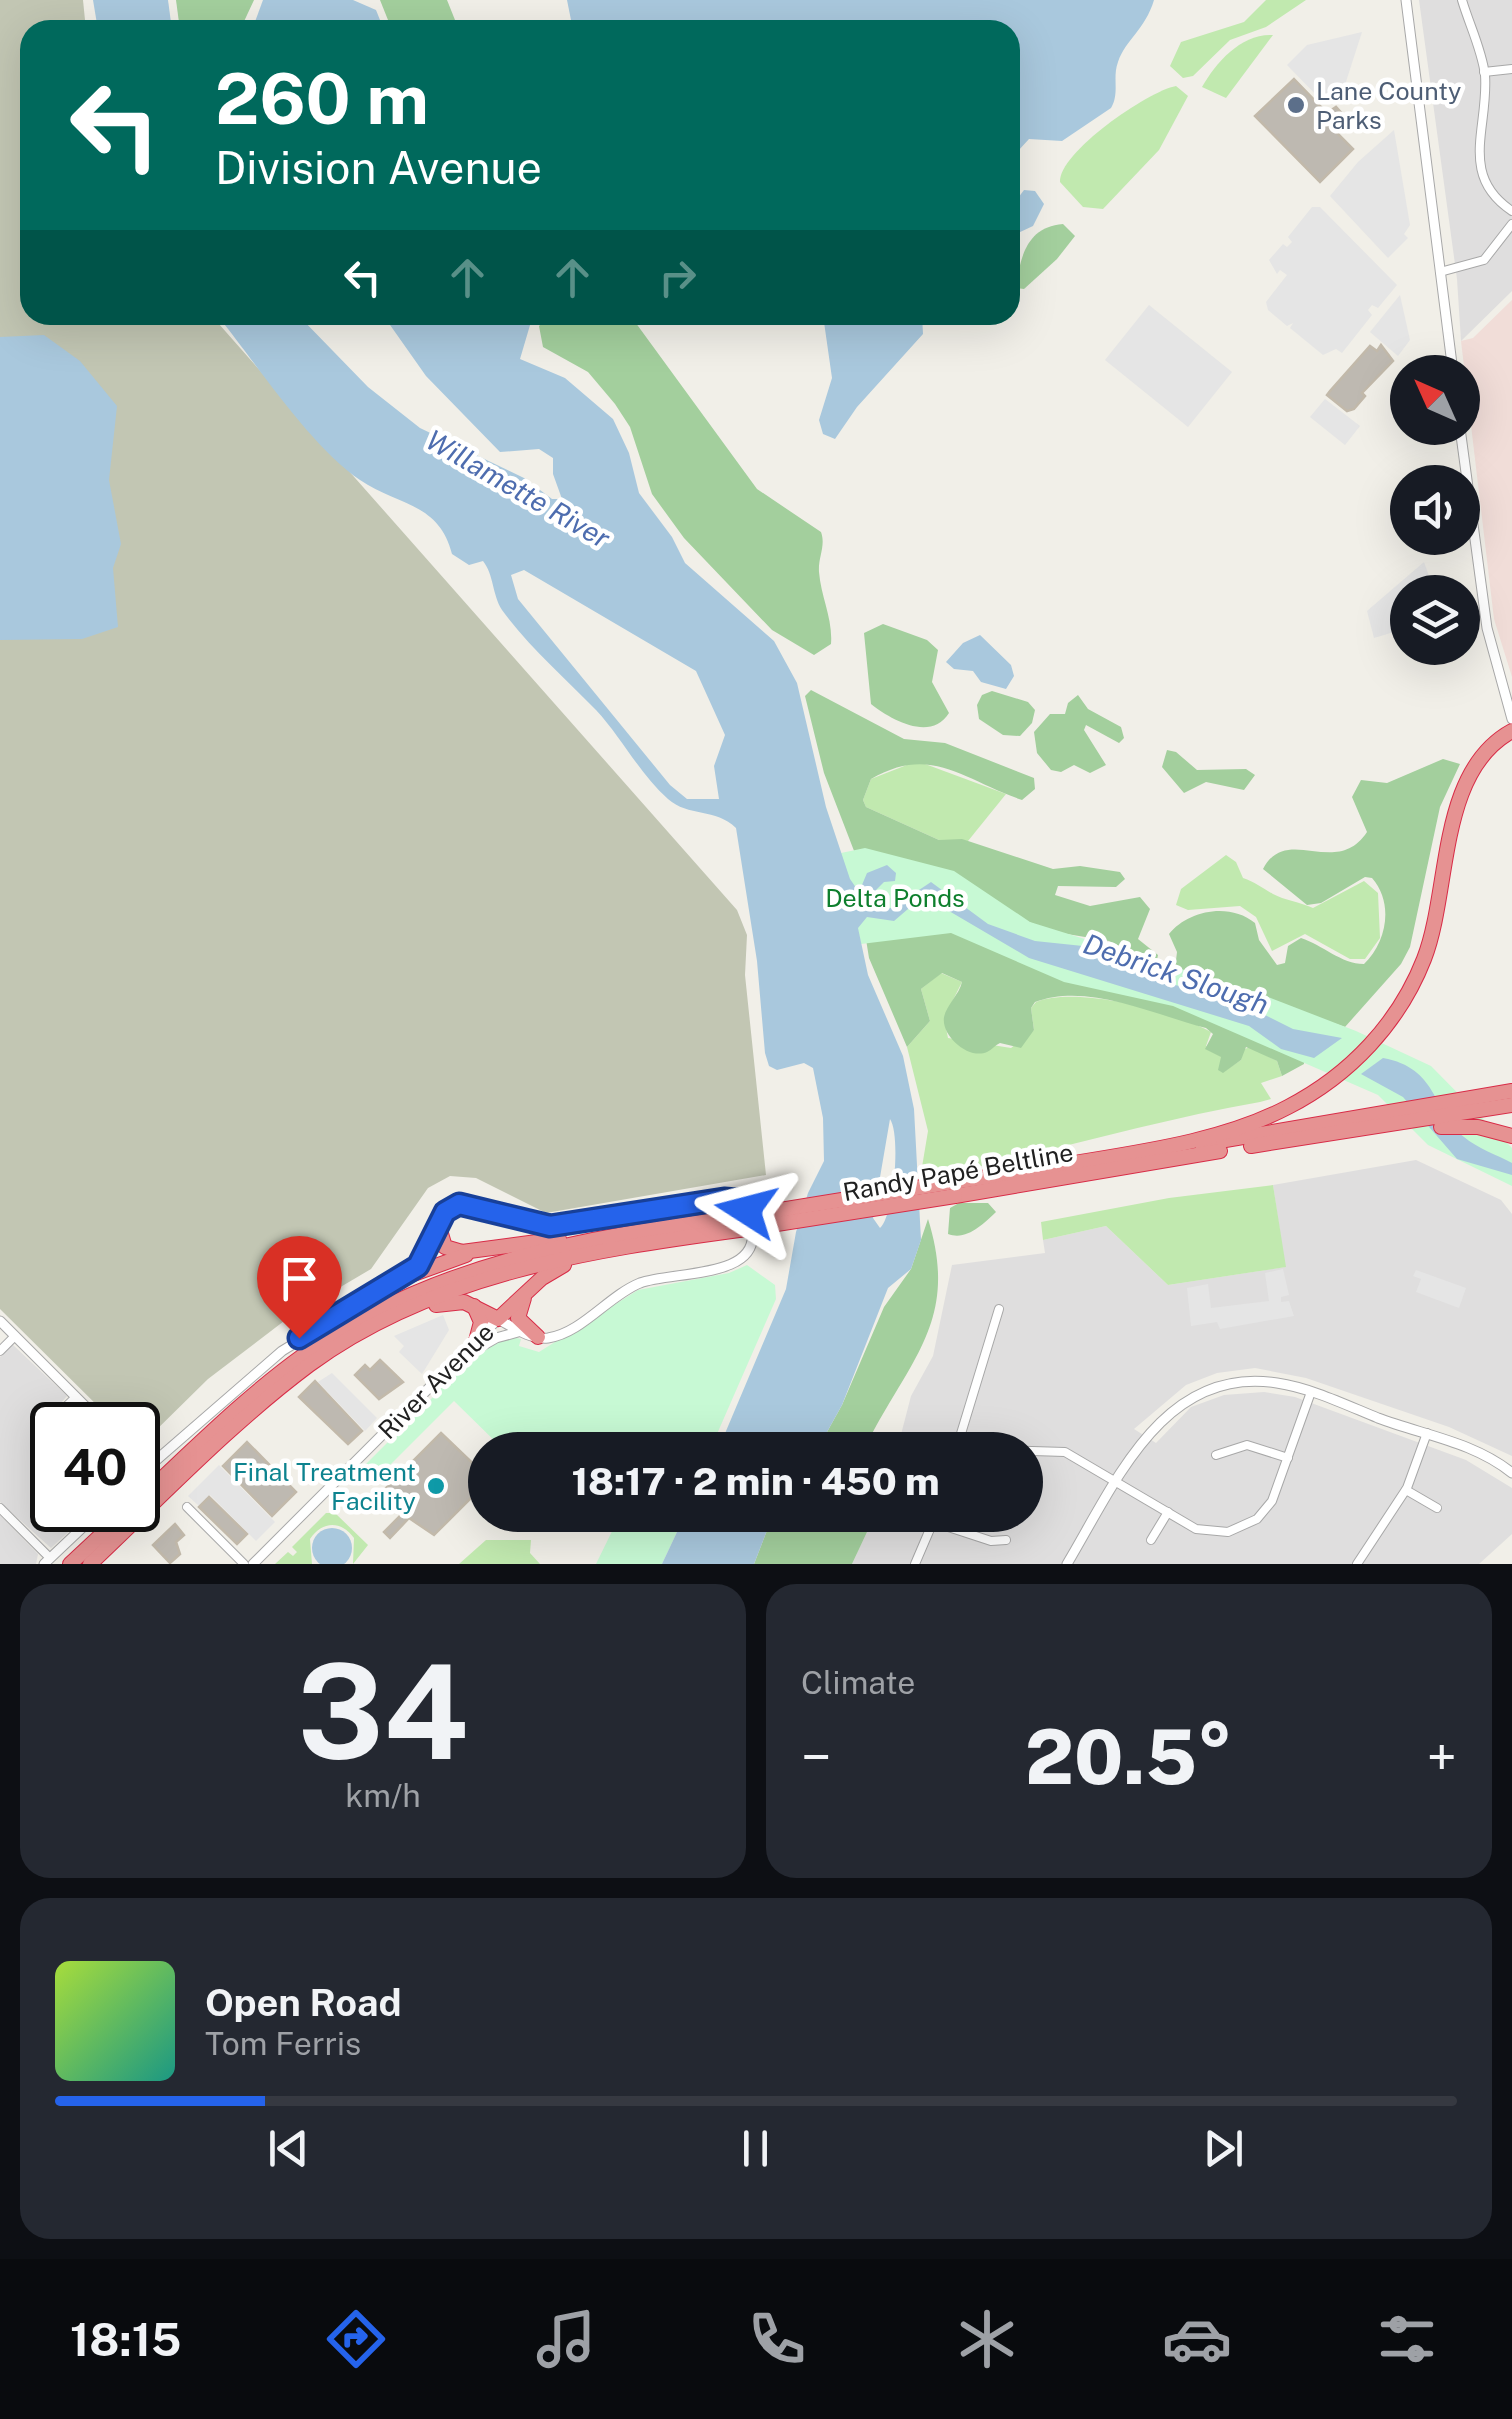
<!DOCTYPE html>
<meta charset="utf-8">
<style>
body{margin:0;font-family:"Public Sans",sans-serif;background:#242831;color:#f1f3f6;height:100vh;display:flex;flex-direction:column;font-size:38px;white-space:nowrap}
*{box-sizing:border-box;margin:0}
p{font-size:32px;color:#9ea1a6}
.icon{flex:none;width:55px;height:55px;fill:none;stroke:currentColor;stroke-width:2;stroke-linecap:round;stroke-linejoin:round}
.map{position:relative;height:1564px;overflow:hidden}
.side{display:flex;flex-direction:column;gap:20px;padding:20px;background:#0d0f14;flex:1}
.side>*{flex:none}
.banner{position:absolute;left:20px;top:20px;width:1000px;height:305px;border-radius:30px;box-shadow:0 10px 40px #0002;background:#00695c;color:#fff;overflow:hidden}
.needle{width:65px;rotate:315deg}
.tools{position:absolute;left:1390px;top:355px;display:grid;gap:20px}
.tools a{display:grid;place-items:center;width:90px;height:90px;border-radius:50%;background:#171b24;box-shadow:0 10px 40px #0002;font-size:50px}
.speed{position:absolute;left:30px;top:1402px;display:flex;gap:20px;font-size:50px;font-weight:700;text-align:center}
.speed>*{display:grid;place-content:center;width:130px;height:130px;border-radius:50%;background:#171b24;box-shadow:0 10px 40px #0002;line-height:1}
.speed .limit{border:5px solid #111;border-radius:15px;background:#fff;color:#111}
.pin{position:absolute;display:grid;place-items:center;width:85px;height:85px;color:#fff;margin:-102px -42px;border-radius:50% 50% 50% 0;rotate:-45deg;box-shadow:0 0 10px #0007}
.pin .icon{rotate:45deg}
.me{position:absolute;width:110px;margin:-55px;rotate:279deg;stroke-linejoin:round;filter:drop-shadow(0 0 8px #0008)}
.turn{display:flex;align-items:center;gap:35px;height:210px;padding:0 30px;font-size:45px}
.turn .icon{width:130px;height:130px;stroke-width:2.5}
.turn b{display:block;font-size:70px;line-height:85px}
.lanes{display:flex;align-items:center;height:95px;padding:0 30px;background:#0003;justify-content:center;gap:50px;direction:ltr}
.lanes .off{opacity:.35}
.big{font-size:75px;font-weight:800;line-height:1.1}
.side .tile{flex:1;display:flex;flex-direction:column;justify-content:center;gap:15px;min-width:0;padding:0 35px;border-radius:30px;background:#242831}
.side .dial{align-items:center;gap:0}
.dial b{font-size:130px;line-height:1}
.song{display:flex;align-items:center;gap:30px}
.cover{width:120px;height:120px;border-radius:15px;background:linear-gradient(135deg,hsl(80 70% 55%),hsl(170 70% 35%))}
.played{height:10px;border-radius:5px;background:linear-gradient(90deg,#2563eb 15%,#363941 15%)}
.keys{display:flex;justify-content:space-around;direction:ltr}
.heat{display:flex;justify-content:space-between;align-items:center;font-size:55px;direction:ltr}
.side .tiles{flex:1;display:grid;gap:20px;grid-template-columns:1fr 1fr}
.tile:last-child{grid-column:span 2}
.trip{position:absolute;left:468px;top:1432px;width:575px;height:100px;border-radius:50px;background:#171b24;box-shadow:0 10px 40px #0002;font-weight:800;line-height:100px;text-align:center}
.tabs{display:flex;height:160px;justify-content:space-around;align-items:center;background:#090b0e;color:#9ea1a6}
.tabs .icon{width:70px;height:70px}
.tabs .active{color:#2563eb}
.tabs b{font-size:45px;color:#f1f3f6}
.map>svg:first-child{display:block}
.residential{fill:#dfdede}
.commercial{fill:#f1ddd8}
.construction{fill:#c2c6b3}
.grass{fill:#c1e9af}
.forest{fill:#a3cf9d}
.park{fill:#c7f9d4}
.parking{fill:#e5e5e5}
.water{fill:#a9c8dd;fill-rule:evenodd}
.building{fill:#beb9b1;stroke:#c2b9aa;stroke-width:2.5}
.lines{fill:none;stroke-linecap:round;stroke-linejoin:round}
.minor-casing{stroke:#a8a8a8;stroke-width:10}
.tertiary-casing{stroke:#a8a8a8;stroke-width:11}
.motorway-casing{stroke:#d82c47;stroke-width:16}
.minor{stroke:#fff;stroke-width:8}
.tertiary{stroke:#fff;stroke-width:9}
.motorway{stroke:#e69292;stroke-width:14}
.motorway-bridge-casing{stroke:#d82c47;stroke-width:16;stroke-linecap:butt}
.motorway-bridge{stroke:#e69292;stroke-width:14}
.route-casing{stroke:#184099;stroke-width:25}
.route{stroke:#2563eb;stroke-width:18}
.service-dot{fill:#5c6f8a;stroke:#fff;stroke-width:4}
.culture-dot{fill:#0f9aa8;stroke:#fff;stroke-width:4}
.labels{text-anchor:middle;stroke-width:9;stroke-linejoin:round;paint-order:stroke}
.service-label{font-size:25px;fill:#4e5e75;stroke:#fff;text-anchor:start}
.park-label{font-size:25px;fill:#0e7f2d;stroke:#fff}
.street-label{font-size:25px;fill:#212121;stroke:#fff}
.culture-label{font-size:25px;fill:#0d838f;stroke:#fff;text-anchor:end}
.water-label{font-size:28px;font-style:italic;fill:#4e6daf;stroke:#fff}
</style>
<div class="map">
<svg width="1512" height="1564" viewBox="0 0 1512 1564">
<rect width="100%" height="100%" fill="#f1efe8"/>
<g class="residential">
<path d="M1419,0H1512V291L1461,341L1457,279Z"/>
<path d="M1416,1160L1501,1200L1512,1214V1456L1449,1427L1306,1378L1255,1368L1217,1373L1186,1385L1134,1429L1156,1443L1191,1407L1224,1395L1264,1392L1295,1397L1466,1460L1512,1488V1534L1479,1564H852L875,1515H1025V1450H897L911,1396L933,1356L952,1265L1045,1253L1043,1240L1106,1226L1168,1285L1285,1267L1273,1185Z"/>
<path d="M12,1344L67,1396L53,1412L40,1415L35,1424L40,1435L52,1437V1510H92L51,1548L0,1502V1357Z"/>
<path d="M0,1515L38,1554L36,1564H0Z"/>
</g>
<path class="commercial" d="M1512,300V677L1494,619L1461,341L1473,338Z"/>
<path class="construction" d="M0,0H83L86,30H30V315H211L737,910L747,935L745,975L766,1175L546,1213L476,1178L450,1176L428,1188L371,1269L288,1318L208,1379L145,1441L138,1440V1425H117L0,1309Z"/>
<g class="grass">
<path d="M1266,0H1306L1266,27L1230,40L1193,76L1183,78L1170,66L1181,42L1244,22Z"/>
<path d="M1273,35L1226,98L1202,87C1216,62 1242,33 1273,35Z"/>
<path d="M1176,86L1188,96L1159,150L1103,209L1083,207L1060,182C1058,153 1148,91 1176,86Z"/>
<path d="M917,761L1006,794L968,841L939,840L866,807L863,800L871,779Z"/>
<path d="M1226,855L1236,862L1243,878C1255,882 1262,888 1273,894C1284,900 1300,902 1313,908L1364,881L1378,893L1380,938L1365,959H1350L1305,934L1272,951L1256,917L1240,906L1188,910L1176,905L1181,889Z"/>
<path d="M941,973L962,982L944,1018L948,1038L1011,1048L1034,1030L1031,1008L1036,1002C1076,986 1172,1010 1211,1032L1206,1046L1222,1057L1223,1072L1241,1060L1242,1050L1250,1047L1277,1061L1282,1076L1261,1083L1271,1099L1260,1102C1145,1122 1035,1157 920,1179L928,1131L907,1047L930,1021L921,989Z"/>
<path d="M1273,1185L1286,1267L1168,1285L1106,1226L1043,1240L1041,1222L1169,1198Z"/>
<path d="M326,1513H335L368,1545L353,1564L354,1538C341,1520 322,1521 310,1539L312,1564H275L288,1552L293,1556L297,1552L292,1547Z"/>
<path d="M486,1540H531L530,1553L540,1564H459Z"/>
</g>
<g class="forest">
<path d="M176,0H254L240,30H180Z"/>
<path d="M380,0H447L459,30H392Z"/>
<path d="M1063,224L1075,236L1057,259L1024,289L1016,288C1020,258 1026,227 1063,224Z"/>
<path d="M550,315H630L757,489L821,532C826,546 818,557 819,572C821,597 833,619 831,644L814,655L772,630L684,538L652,494L630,427L615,404L588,372L543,347L539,326Z"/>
<path d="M883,624L927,640L938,650L932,682L949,713C931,742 891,720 871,704L864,633Z"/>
<path d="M811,690L904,739L945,743L1034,778L1035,789L1022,800C963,780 932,744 871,779L863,800L866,807L939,840L962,839L1053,869L1080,866L1120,872L1125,879L1116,887L1058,886L1055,895L1090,906L1140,897L1150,909L1138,939L1158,955L1157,960H1149L1109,941L1055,932L856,856L824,773L805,696Z"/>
<path d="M992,691L1028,702L1035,710L1032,723L1020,736L1003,735L979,719L977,705L982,695Z"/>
<path d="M1078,695L1088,709L1121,727L1124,738L1119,743L1086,725L1084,730L1106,765L1090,773L1074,765L1061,772L1051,770L1037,753L1034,732L1050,714H1065L1068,703Z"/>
<path d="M1167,750L1176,752L1197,770L1246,769L1255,775L1244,790L1206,782L1184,793L1162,767Z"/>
<path d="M1443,759L1460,764L1440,807L1410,947L1401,964L1345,1027L1175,969L1177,952L1169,934C1188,910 1230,902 1255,923L1259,940L1277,965L1285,963L1288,946L1301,938C1323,945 1341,964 1364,964C1387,942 1394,903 1372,878L1365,877L1321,903L1307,905L1263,869C1287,823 1336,879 1367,832L1352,797L1361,780L1387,783Z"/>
<path d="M923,919L1184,1008L1304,1058V1064L1282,1076L1277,1061L1246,1047L1241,1060L1223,1073L1218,1070L1221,1057L1205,1049L1213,1034L1206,1028C1154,1015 1088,982 1035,1002L1031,1008L1034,1030L1021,1048L1000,1043C995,1045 992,1050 987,1052C969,1060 941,1036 944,1017C947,1004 959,995 962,982L942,973L921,989L930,1021L907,1047L869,958L864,927Z"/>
<path d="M988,1203L996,1212C983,1224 967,1241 948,1234L950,1208L959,1203Z"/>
<path d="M928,1219C961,1324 906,1362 864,1450H817L842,1405L884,1307L911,1269Z"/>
<path d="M773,1515H875L852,1564H754Z"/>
</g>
<g class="park">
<path d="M865,848L954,871L1030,922L1255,992L1356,1031L1431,1066L1512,1148V1186L1428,1145L1378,1095L1173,1006L1064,982L951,933L861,944L841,853Z"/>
<path d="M747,1265L775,1285L776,1299L710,1450H504L454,1401L374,1481L362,1468L438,1392L439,1384C457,1366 493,1331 521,1339L519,1346L539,1352L638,1290L729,1273Z"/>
<path d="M620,1515H685L662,1564H596Z"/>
</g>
<g class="parking">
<path d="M1362,32L1343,91L1332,102L1325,104L1287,65L1307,45Z"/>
<path d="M1394,130L1410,225L1404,234L1408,238L1388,258L1330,196L1358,162Z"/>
<path d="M1312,207H1320L1397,285L1378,308L1372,305L1368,310L1372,315L1342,353L1336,349L1323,355L1290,328L1293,323L1287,326L1268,310L1266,302L1287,275L1280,270L1277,274L1269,260L1283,244L1287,247L1292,242L1288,237Z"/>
<path d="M1400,295L1410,340L1398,356L1370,332Z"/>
<path d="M1149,305L1232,372L1188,427L1105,360Z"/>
<path d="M1325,399L1360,426L1345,445L1310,417Z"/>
<path d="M1424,562L1430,579L1403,588L1407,628L1374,638L1367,611Z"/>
<path d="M1283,1269L1289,1295L1281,1297V1302L1289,1301L1294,1316L1220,1329L1217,1322L1191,1326L1187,1288L1208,1284L1211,1308L1269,1301L1265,1273Z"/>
<path d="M1416,1270L1466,1288L1459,1308L1416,1292L1421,1279L1413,1276Z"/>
<path d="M443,1315L449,1330L422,1374L399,1352L404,1346L394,1336Z"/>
<path d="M332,1373L377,1418L365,1431L318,1382Z"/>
<path d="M219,1465L275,1522L256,1541L210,1495L199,1506L188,1496Z"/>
</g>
<g class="water">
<path d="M93,0H168L172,30H98Z"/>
<path d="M263,0H353L376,10L384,30H252Z"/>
<path d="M567,0H1154C1145,30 1126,39 1118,62C1112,78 1120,93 1111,108L1062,141L1029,139L1018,151L1010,185V30H573Z"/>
<path d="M1024,190L1035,191L1044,204L1033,226L1018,233L1010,230V209Z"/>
<path d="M217,315H298L368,387L420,428L524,478L552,499H562L553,474V458L539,449L500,452L426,376L383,315H533L520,359L565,378L613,419L629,453L639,493L672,537L685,563L774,641L797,683L826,807L850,879L859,892L867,873L887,865L896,873L895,881L884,882L876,890L875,908H892L931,882L988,924L1035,941L1102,948L1141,965L1156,980L1237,1001L1293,1029L1342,1038L1314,1058L1281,1049L1249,1026L1029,958L932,901L915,903L894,921L867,917L858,928L868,975L903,1056L914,1109L921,1240L911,1269L888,1288L842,1405L817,1450H718L786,1289L796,1232L808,1193L824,1161L823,1118L813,1068L804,1063L777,1070L769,1066L765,1053L757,961L736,828C716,808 688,817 668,799C639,773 622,738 596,710C564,677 529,647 502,610C492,594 494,575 483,561L469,565L452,554C439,502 396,505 360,480C310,446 256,363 217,315ZM524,570L696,671L725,735L714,766L719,799H687L670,785L518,599L511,575ZM890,1119C901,1135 894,1216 880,1228L873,1218Z"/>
<path d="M823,315H922L923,334L857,407L835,439L823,434L819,420L832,378Z"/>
<path d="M44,335L80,361L117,406L109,480L121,544L113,568L118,627L82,639L0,640V337Z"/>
<path d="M980,635L1011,665L1014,676L1006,689L981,682L973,671L954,669L946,662L963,643Z"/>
<path d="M1383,1058C1438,1068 1432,1110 1464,1137C1477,1148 1497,1155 1512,1163V1175L1457,1159L1403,1097L1361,1074Z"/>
<path d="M685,1515H773L754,1564H662Z"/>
<circle cx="332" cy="1548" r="20"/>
</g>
<g class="building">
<path d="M1294,79L1327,113L1336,107L1347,119L1336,132L1353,149L1320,182L1255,116Z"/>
<path d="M1381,345L1393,361L1362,393L1365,396L1354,409L1347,411L1327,395L1330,391L1370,346L1377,351Z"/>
<path d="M380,1360L403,1382L379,1399L355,1375L365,1365L370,1370Z"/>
<path d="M315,1381L362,1431L348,1444L299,1397Z"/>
<path d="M441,1433L485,1475V1484L434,1535L409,1518L390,1538L384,1532L404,1512L386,1488Z"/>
<path d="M247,1442L296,1492L272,1516L223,1466Z"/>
<path d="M209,1497L247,1534L237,1544L199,1507Z"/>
<path d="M175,1524L184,1535L176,1542L180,1554L170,1563L153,1545Z"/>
</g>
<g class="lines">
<g class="minor-casing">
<g id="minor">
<path d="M1462,0C1469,24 1482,50 1485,75C1489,127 1458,175 1512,211"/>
<path d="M1484,72L1512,69"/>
<path d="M1440,272L1484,260L1512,224"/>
<path d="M0,1351L15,1336"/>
<path d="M47,1425L76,1397"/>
<path d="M959,1438L999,1450L1065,1452L1196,1529L1228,1532L1257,1519L1272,1501L1311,1392"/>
<path d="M956,1450L999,1309"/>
<path d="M1216,1455L1247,1445L1288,1458"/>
<path d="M1406,1490L1437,1508"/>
<path d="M187,1507L244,1564"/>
<path d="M0,1508L50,1558"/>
<path d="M933,1522L991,1541L1006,1540"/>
<path d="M1151,1540L1168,1512"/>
<path d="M915,1564L936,1515"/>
<path d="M1357,1564L1407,1488L1427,1433"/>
</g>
</g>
<g class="tertiary-casing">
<g id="tertiary">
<path d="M1406,0L1453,372"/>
<path d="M1460,428L1487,628L1512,719"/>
<path d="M0,1321L104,1425"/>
<path d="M468,1354L496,1338L518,1332"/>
<path d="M138,1476L282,1351L398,1280"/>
<path d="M44,1564L101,1510"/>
<path d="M253,1564L498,1319C513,1327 530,1340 548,1338C582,1333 608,1296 640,1283C672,1271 760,1279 752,1230C750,1216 746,1206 733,1199L550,1226L459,1203C432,1215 435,1253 410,1271"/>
<path d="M1067,1564C1115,1484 1163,1365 1277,1383C1311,1388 1346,1405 1378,1418C1423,1435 1474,1442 1512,1473"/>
</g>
</g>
<g class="motorway-casing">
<g id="motorway">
<path d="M1441,1127H1478L1512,1136"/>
<path d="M1202,1144L1512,1091"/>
<path d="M1251,1146L1512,1105"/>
<path d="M1023,1172C1109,1155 1210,1148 1288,1107C1350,1075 1399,1023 1424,959C1451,890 1437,772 1512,731"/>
<path d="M953,1182L1028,1171"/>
<path d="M955,1196L1220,1151"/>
<path d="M439,1227L445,1247L462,1252L559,1239"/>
<path d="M397,1280L466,1255"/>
<path d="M524,1298L518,1318L538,1337"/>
<path d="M436,1305L464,1302L498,1319L542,1278L564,1265"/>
<path d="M474,1306L481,1322L476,1341"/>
<path d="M138,1501C192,1451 244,1398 304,1355C431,1264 586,1237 737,1217"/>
<path d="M70,1564L128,1510"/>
<path d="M90,1564C161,1497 230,1424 309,1365C433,1274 591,1250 739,1230"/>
</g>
</g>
<use href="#minor" class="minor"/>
<use href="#tertiary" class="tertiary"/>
<use href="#motorway" class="motorway"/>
<g class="motorway-bridge-casing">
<g id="motorway-bridge">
<path d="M737,1217L953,1182"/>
<path d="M739,1230L955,1196"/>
</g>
</g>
<use href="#motorway-bridge" class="motorway-bridge"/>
</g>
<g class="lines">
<g class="route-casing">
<path id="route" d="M299,1338L418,1266L445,1212L459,1204L550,1226L724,1199L737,1200L746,1210"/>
</g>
<use href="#route" class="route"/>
</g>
<circle class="service-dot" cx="1296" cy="105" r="10"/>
<circle class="culture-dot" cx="436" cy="1486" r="10"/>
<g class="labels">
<g class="service-label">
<text x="1316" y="100">Lane County<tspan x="1316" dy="29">Parks</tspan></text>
</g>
<g class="park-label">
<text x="895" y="907">Delta Ponds</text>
</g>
<g class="street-label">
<text transform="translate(958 1172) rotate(-10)" y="9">Randy Papé Beltline</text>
<text transform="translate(436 1381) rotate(-45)" y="9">River Avenue</text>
</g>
<g class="culture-label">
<text x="416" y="1481">Final Treatment<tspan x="416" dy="29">Facility</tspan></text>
</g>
<g class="water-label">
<text transform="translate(518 489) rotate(30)" y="10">Willamette River</text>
<text transform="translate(1176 974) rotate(19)" y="10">Debrick Slough</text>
</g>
</g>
</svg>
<div class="tools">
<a><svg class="needle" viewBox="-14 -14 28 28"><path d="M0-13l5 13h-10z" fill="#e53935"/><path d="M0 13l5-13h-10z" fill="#9ea1a6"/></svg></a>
<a><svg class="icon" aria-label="sound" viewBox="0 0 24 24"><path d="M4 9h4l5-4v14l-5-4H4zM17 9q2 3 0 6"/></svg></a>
<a><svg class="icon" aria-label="layers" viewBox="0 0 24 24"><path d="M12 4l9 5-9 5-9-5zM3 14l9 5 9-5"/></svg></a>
</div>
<div class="speed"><div class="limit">40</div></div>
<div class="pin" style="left:299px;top:1338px;background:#d93025"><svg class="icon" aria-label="arrive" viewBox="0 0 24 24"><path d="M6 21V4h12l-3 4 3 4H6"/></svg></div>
<svg class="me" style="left:746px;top:1210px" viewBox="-20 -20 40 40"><path d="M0-17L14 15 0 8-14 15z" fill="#2563eb" stroke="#fff" stroke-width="4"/></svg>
<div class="trip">18:17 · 2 min · 450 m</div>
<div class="banner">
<div class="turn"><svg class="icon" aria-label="left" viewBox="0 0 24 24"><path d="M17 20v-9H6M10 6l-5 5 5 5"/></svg><div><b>260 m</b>Division Avenue</div></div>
<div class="lanes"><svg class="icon" aria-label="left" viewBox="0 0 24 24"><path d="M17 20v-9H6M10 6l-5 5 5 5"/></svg><svg class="icon off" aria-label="ahead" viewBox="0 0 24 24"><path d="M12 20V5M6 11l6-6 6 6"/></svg><svg class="icon off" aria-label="ahead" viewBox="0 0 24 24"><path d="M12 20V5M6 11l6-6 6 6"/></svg><svg class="icon off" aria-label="right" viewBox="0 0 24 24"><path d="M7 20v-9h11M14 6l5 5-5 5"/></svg></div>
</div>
</div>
<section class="side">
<div class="tiles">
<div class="tile dial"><b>34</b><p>km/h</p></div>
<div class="tile"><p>Climate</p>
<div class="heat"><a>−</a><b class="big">20.5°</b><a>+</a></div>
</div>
<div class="tile">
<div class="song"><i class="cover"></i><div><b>Open Road</b><p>Tom Ferris</p></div></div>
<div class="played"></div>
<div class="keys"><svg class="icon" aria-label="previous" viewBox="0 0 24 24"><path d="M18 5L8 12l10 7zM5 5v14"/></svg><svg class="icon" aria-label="pause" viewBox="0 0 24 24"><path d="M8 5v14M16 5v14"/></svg><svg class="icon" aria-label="next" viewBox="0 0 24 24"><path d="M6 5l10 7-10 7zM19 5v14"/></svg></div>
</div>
</div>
</section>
<nav class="tabs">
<b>18:15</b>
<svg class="icon active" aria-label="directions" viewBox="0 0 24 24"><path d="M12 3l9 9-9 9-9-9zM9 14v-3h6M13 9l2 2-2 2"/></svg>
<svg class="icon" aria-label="music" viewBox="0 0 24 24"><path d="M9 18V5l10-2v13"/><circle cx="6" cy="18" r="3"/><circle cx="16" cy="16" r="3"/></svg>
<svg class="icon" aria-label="phone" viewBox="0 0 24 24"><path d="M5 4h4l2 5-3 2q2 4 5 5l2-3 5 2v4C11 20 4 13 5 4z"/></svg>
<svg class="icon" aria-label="climate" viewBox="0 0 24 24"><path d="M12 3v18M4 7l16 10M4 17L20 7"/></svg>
<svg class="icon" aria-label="car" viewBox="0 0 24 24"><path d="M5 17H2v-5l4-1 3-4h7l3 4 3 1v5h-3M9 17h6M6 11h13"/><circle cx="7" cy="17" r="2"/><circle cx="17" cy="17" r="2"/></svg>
<svg class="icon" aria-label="filters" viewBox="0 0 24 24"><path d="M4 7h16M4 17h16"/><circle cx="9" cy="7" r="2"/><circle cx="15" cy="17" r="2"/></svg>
</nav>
